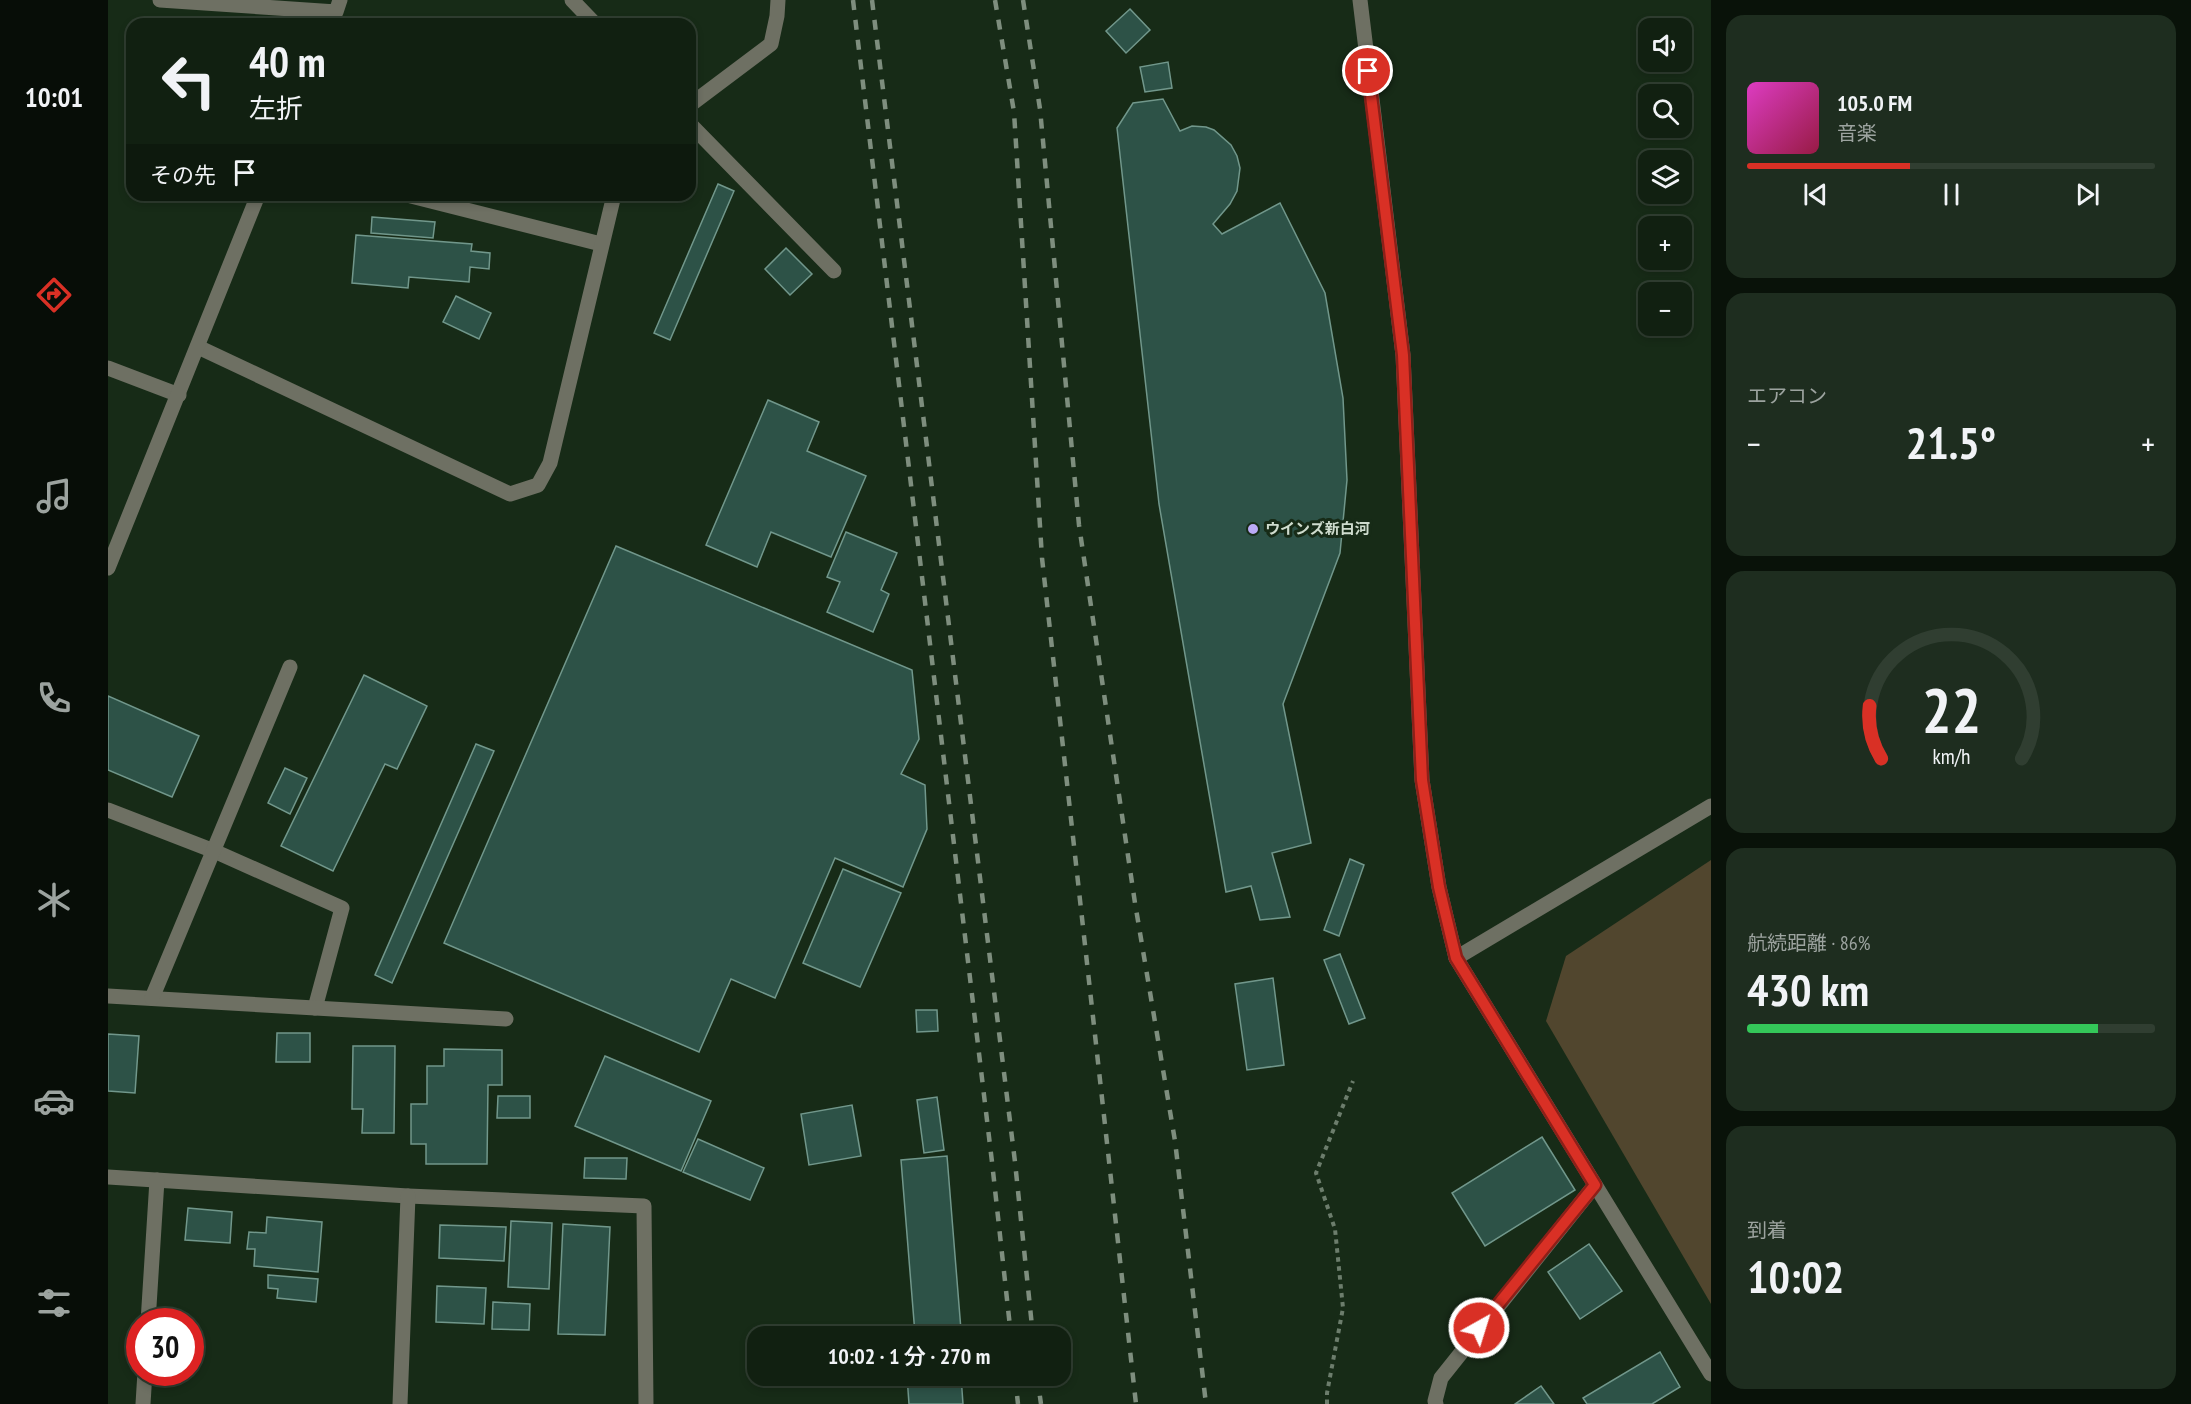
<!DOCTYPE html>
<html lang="ja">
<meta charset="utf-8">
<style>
body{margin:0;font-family:"PT Sans Narrow","Noto Sans JP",sans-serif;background:#1e2d1f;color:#f1f3f6;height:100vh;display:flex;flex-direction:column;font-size:22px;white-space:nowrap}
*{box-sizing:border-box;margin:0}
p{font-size:20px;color:#9ca39f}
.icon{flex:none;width:33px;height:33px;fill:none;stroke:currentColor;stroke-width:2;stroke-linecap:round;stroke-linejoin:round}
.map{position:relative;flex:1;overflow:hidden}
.sheet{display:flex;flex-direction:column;gap:15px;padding:15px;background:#091209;width:480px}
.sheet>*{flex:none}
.guide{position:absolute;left:18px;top:18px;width:570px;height:183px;border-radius:18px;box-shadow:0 3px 9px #0003,0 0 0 2px #303e31;background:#112011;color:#f1f3f6;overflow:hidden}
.tools{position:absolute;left:1530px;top:18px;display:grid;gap:12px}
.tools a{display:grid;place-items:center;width:54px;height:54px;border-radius:12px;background:#112011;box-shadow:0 3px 9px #0003,0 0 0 2px #303e31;font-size:30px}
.speed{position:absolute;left:18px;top:1308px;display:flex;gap:12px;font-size:30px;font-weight:700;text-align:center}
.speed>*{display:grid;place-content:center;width:78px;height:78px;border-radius:50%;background:#112011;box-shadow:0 3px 9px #0003,0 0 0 2px #303e31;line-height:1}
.speed .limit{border:9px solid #d22;background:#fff;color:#111}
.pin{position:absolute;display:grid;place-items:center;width:51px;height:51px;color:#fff;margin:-26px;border:3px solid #fff;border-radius:50%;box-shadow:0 2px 6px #0007}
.me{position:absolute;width:66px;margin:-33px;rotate:39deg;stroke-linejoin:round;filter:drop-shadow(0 0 4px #0008)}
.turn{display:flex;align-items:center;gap:21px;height:126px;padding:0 24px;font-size:27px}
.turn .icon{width:78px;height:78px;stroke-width:2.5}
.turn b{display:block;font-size:42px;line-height:51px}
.then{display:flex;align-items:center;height:57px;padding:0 24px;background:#0003;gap:12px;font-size:22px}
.big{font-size:45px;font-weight:600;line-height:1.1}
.sheet .widget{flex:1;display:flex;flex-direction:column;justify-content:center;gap:9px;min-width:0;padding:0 21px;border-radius:18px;background:#1e2d1f}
.sheet .dial{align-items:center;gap:0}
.dial svg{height:156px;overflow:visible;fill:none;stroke:#303e31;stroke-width:7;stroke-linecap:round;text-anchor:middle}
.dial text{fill:#f1f3f6;stroke:none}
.song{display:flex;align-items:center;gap:18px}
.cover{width:72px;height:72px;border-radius:9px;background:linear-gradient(135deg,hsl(310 70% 55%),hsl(340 70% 35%))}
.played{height:6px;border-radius:3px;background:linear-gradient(90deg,#d93025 40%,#303e31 40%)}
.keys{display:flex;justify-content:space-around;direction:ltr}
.heat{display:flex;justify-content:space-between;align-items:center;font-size:33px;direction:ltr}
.charge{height:9px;border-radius:4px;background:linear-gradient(90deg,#34c759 86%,#303e31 0)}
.trip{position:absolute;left:639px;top:1326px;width:324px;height:60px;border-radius:18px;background:#112011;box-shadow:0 3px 9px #0003,0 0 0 2px #303e31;font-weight:600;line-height:60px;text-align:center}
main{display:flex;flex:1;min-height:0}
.dock{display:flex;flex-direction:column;width:108px;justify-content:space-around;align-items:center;background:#070d07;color:#9ca39f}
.dock .icon{width:42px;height:42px}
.dock .selected{color:#d93025}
.dock b{font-size:27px;color:#f1f3f6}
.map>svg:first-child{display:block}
.green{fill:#51462e}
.building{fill:#2d5247;stroke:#71978b;stroke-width:1.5}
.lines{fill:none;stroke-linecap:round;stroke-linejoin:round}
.path{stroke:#6c7d6c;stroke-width:4;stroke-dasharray:4.5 4.5;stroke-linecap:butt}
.minor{stroke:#6e7063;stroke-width:15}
.rail{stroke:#7e8e7e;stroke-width:4.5;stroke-dasharray:10 10;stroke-linecap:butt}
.route-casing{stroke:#8d1f18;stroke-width:15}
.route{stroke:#d93025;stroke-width:10}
.poi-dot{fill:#baaaf6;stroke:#172b17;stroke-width:2}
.labels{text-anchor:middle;stroke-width:6;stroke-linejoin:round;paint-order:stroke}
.poi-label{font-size:15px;font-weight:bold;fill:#cfdcce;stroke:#172b17;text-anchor:start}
</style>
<main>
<nav class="dock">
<b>10:01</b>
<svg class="icon selected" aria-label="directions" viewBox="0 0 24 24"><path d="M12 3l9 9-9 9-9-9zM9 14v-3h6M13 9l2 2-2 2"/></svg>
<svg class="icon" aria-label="music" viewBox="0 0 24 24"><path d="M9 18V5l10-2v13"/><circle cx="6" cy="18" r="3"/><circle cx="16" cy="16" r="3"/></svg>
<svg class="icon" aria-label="phone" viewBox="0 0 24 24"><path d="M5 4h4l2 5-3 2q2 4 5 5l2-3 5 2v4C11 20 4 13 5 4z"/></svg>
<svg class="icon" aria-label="climate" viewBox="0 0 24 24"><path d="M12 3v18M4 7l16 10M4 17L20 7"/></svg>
<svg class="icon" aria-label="car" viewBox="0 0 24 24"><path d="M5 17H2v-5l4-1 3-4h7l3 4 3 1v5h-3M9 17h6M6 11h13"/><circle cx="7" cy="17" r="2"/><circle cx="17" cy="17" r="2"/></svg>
<svg class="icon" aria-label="filters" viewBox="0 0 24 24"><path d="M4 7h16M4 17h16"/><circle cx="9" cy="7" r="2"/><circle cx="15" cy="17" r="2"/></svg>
</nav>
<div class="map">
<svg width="1603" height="1404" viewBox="0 0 1603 1404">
<rect width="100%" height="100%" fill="#172b17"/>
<path class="green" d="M1603,860V1304L1438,1021L1458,956Z"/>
<g class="building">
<path d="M1022,9L1042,30L1018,53L998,31Z"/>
<path d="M1060,62L1064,88L1037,92L1032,67Z"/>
<path d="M1055,99L1072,131L1084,126L1098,127L1106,130L1123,145L1129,156L1132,168L1129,191L1122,204L1105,224L1114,234L1172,203L1217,293L1235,398L1239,480L1232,553L1175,704L1203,843L1164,853L1182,917L1152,920L1143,886L1118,892L1051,504L1009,128L1025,103Z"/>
<path d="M610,184L626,191L562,340L546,333Z"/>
<path d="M264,217L327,222L325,238L263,233Z"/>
<path d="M248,235L364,244L363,251L382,253L381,269L362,267L361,282L301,277L300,288L244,283Z"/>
<path d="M678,248L704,274L682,295L657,269Z"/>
<path d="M348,296L383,313L371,339L335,322Z"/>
<path d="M660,400L711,422L699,451L758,476L723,557L663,532L649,567L598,545Z"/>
<path d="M738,532L789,553L773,590L781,594L765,632L719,612L732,582L719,577Z"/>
<path d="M508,546L804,670L811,739L793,774L817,785L819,829L795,887L727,858L667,998L623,979L591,1052L336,943Z"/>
<path d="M256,675L319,706L289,769L277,764L225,871L173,846Z"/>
<path d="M0,696L91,736L64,797L0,770Z"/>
<path d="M368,744L386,751L284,983L267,975Z"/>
<path d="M177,768L199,778L182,814L160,803Z"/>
<path d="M1242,859L1256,865L1231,936L1216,930Z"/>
<path d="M735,869L793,893L752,987L695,963Z"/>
<path d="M1232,954L1257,1018L1241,1024L1216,960Z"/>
<path d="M1165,978L1176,1065L1139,1070L1127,984Z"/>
<path d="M808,1010H829L830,1031L809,1032Z"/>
<path d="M169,1033H202V1062H168Z"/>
<path d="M0,1034L31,1036L27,1093L0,1091Z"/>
<path d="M245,1046H287L286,1133H254L255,1109H244Z"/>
<path d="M336,1049L394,1050V1085H380L379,1164H318V1144H303V1104H319V1066H336Z"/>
<path d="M497,1056L603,1101L573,1171L467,1126Z"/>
<path d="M390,1096H422V1118H389Z"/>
<path d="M829,1097L836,1150L816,1153L809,1100Z"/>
<path d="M744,1105L753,1156L701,1165L693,1114Z"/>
<path d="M1434,1137L1467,1190L1377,1246L1344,1193Z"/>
<path d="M590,1139L656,1168L642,1200L575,1172Z"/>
<path d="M839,1156L853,1330L807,1334L793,1160Z"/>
<path d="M477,1158H519L518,1179L476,1178Z"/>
<path d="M80,1208L124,1212L122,1243L77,1240Z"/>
<path d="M159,1217L214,1222L210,1272L146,1266L147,1249H139L141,1232L158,1233Z"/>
<path d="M403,1221L444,1223L441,1289L400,1287Z"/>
<path d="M455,1224L502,1227L497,1335L450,1334Z"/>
<path d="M332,1225L398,1227L396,1261L331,1258Z"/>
<path d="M1481,1244L1514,1291L1472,1319L1440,1272Z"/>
<path d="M160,1275L210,1279L208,1302L169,1298L170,1289L160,1288Z"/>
<path d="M329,1286L378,1288L376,1324L328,1322Z"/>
<path d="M385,1302L422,1304L421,1330L384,1329Z"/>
<path d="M1552,1352L1572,1387L1544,1404H1479L1475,1398Z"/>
<path d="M799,1376H853L855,1404H801Z"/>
<path d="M1433,1386L1446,1404H1407Z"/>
</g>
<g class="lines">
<path class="path" d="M1219,1404V1393L1235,1308L1227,1229L1208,1173L1245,1081"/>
<g class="minor">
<path d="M52,0L228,12L232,0"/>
<path d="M464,0L487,24"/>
<path d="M1252,0L1295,355L1314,780L1331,887L1348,958L1603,1374"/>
<path d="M582,105L663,44L669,16L670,0"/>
<path d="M582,124L726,271"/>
<path d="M299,195L493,244"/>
<path d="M90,347L402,494L430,485L442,463L506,195"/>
<path d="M0,368L71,395"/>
<path d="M0,568L150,195"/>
<path d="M0,810L106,851L234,908L207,1008"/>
<path d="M1348,958L1603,806"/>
<path d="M0,996L398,1019"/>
<path d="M44,998L182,667"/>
<path d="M0,1177L300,1196L536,1206L538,1404"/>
<path d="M40,1322L49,1180"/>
<path d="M35,1404L37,1372"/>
<path d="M292,1404L300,1196"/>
<path d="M1328,1404L1327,1401L1333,1378L1487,1185"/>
</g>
<g class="rail">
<path d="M745,0L884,1162L903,1336"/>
<path d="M764,0L907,1162L925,1336"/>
<path d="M887,0L906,112L934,558L1028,1404"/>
<path d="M915,0L932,109L971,525L1027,903L1067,1141L1098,1404"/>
<path d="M907,1376L910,1404"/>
<path d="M929,1376L933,1404"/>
</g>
</g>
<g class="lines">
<g class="route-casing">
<path id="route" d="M1260,71L1295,355L1314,780L1331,887L1348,958L1487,1185L1371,1328"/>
</g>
<use href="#route" class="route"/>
</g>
<circle class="poi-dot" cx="1145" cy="529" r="6"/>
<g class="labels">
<g class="poi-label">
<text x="1157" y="534">ウインズ新白河</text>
</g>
</g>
</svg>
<div class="tools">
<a><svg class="icon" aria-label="sound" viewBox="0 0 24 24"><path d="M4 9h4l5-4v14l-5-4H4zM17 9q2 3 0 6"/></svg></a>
<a><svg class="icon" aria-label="search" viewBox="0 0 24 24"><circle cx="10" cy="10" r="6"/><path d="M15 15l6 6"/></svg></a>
<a><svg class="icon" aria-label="layers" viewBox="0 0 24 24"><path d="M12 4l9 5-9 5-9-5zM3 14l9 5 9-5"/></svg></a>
<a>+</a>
<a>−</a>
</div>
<div class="speed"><div class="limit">30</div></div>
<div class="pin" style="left:1260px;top:71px;background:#d93025"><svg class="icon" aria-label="arrive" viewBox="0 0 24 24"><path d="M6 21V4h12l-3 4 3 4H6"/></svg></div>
<svg class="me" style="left:1371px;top:1328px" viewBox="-20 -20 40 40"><circle r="17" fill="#d93025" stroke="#fff" stroke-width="3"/><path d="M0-11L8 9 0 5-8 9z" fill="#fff"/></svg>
<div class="trip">10:02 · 1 分 · 270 m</div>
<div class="guide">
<div class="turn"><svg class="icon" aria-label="left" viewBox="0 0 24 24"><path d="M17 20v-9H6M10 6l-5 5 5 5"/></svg><div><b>40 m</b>左折</div></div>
<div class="then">その先<svg class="icon" aria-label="arrive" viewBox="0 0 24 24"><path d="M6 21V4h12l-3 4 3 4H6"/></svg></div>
</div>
</div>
<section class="sheet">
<div class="widget">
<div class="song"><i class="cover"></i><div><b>105.0 FM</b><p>音楽</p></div></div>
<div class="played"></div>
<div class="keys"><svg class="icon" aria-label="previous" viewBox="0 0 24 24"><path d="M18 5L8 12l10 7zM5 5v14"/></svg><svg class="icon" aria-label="pause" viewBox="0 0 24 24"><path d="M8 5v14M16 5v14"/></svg><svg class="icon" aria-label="next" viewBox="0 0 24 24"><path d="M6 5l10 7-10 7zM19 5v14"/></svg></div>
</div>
<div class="widget"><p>エアコン</p>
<div class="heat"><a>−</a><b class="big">21.5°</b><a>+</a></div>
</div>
<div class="widget dial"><svg viewBox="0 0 100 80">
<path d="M14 69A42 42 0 1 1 86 69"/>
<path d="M14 69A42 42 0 0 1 8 42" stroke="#d93025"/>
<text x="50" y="56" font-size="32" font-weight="700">22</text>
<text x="50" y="72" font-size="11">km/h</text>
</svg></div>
<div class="widget"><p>航続距離 · 86%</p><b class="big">430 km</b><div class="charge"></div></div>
<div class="widget"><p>到着</p><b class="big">10:02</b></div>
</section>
</main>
